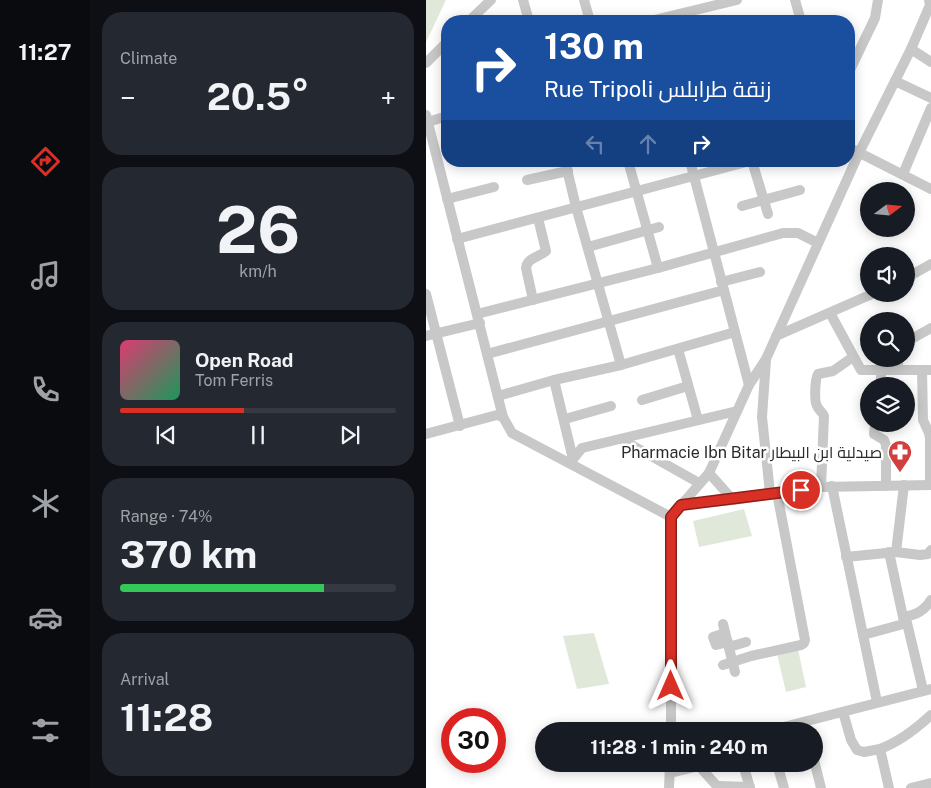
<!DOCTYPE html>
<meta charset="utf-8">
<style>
body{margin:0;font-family:"Public Sans",Cairo,sans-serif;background:#242831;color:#f1f3f6;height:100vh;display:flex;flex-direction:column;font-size:19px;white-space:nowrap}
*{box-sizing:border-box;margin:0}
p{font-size:16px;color:#9ea1a6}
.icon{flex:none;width:28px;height:28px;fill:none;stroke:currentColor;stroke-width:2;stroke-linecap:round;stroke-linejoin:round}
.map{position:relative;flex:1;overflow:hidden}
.drawer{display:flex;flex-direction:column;gap:12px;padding:12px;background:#0d0f14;width:336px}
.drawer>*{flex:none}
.guide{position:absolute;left:15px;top:15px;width:414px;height:152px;border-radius:20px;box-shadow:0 2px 12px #0003;background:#1a4fa0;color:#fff;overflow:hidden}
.needle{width:32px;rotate:74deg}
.fabs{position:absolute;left:434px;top:182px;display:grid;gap:10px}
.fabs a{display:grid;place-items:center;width:55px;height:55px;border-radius:50%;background:#171b24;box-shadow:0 2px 12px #0003;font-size:25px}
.speed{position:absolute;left:15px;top:708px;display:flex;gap:10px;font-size:25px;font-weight:700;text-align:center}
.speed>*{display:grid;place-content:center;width:65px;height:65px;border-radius:50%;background:#171b24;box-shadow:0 2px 12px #0003;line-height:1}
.speed .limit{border:8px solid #d22;background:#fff;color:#111}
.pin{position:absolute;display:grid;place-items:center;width:42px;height:42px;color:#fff;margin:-21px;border:2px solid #fff;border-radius:50%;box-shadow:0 1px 5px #0007}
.me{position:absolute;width:55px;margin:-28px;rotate:0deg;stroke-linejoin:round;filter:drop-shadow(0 0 4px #0008)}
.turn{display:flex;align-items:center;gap:18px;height:105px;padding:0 20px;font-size:22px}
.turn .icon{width:65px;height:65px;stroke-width:2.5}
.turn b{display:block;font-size:35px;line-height:42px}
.lanes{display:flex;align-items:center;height:48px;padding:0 20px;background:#0003;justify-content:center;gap:25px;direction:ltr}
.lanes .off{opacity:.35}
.big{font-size:38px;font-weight:700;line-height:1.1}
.drawer .widget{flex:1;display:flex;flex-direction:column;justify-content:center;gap:8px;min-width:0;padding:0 18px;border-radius:20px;background:#242831}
.drawer .dial{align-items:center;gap:0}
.dial b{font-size:65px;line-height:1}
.song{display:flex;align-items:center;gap:15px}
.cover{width:60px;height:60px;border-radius:8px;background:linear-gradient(135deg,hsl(340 70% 55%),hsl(150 70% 35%))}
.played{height:5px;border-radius:2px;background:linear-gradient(90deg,#d93025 45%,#363941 45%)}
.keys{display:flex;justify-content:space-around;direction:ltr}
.heat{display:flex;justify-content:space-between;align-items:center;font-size:28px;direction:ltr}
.charge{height:8px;border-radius:4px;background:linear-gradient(90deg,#34c759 74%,#363941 0)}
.trip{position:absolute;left:109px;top:722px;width:288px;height:50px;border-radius:25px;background:#171b24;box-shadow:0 2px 12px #0003;font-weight:700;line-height:50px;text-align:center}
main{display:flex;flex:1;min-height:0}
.tabs{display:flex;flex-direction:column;width:90px;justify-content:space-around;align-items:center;background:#090b0e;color:#9ea1a6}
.tabs .icon{width:35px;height:35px}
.tabs .active{color:#d93025}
.tabs b{font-size:22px;color:#f1f3f6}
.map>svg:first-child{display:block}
.grass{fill:#e0e8da}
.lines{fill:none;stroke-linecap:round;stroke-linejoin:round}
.street{stroke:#c8c8c8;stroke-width:10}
.route-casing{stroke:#8d1f18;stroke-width:12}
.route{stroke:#d93025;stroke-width:9}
.labels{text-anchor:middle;stroke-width:5;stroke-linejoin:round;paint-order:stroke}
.poi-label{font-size:16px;fill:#2b2b2b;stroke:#fff;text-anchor:end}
</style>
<main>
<nav class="tabs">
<b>11:27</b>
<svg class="icon active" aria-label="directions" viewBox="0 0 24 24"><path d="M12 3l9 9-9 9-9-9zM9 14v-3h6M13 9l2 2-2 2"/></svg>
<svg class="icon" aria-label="music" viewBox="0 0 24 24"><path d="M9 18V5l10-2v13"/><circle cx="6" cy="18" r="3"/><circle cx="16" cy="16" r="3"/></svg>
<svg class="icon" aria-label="phone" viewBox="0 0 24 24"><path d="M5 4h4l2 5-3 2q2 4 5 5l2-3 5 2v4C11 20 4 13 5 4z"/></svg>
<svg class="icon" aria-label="climate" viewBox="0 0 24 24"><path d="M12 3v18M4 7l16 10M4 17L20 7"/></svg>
<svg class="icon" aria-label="car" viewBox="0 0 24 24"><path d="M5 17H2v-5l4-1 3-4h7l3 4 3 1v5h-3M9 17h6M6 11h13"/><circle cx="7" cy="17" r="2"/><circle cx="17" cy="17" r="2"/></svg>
<svg class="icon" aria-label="filters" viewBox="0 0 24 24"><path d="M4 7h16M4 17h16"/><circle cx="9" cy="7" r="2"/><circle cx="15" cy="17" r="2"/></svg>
</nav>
<section class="drawer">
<div class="widget"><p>Climate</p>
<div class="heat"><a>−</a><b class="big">20.5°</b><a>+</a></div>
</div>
<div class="widget dial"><b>26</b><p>km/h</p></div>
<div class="widget">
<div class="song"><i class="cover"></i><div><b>Open Road</b><p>Tom Ferris</p></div></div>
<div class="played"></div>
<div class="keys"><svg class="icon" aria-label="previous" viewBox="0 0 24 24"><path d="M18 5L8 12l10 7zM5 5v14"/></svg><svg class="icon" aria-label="pause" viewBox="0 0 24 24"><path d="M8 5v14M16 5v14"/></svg><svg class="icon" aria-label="next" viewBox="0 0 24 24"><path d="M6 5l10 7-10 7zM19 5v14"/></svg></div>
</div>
<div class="widget"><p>Range · 74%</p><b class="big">370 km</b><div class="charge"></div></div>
<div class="widget"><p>Arrival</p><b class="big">11:28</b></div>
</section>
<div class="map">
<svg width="505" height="788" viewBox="0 0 505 788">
<rect width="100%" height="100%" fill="#fff"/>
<g class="grass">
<path d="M0,0H20L0,42Z"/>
<path d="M318,509L326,536L273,547L267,521Z"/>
<path d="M168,633L183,684L151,689L137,636Z"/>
<path d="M372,649L380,687L360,692L351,654Z"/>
</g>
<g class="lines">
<g class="street">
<path d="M97,0L103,21"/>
<path d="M158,0L164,21"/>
<path d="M369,0L375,21"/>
<path d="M43,21L65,0"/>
<path d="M224,21L311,0"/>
<path d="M485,49L505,62"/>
<path d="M0,63L21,42"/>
<path d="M422,74L449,18L452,0"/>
<path d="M469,81L505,98"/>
<path d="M0,115L77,417L86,433L245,517"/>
<path d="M2,122L21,116"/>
<path d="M422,147L505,189"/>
<path d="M139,161L150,207L195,365"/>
<path d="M202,161L232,268"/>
<path d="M264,161L323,385"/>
<path d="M326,161L342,214"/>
<path d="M477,174L505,108"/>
<path d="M101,180L142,171"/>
<path d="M21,199L68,187"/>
<path d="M316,206L374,190"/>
<path d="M31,239L324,161"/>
<path d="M162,247L233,227"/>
<path d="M480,278L505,264"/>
<path d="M295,282L334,272"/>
<path d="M0,294L34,426"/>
<path d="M107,300L100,268C101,258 113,257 120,251L112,218"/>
<path d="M404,313L435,370H505"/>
<path d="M51,314L232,268L357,233H372L392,243"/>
<path d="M0,336L54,323"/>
<path d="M350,336L446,294"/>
<path d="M480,342L505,328"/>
<path d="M252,349L272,420"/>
<path d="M61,354L298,290"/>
<path d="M472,359V370"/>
<path d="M340,360L336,417L344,493"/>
<path d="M496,370L497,420L503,433L504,438V485"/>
<path d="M455,371V386"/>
<path d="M128,380L147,459L146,461"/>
<path d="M72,396L128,380L195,365L309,332"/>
<path d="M216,400L262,386"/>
<path d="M139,419L185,406"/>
<path d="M449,424L448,434L458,440L460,445V486"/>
<path d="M0,434L71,415L77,417"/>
<path d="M195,439L273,483"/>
<path d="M147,459L156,448L311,411"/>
<path d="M283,473L307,500"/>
<path d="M406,486L451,702"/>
<path d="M395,487L398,416C396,411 393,411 391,406C388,401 389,379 392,374L407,371L427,357"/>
<path d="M255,505L307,500L395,487L505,485"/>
<path d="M245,517L283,473L323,385L340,359L433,153L485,49L504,5L503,0"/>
<path d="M463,552L477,617C490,615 498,611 505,600"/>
<path d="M470,552L478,485"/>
<path d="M420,557L470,552L494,555L502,554L505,550"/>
<path d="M477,617L481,623L497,690"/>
<path d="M297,624L309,672"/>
<path d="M299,633L287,637L290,645L302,642"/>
<path d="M437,635L481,623"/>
<path d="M303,647L320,642"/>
<path d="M297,665L325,656L375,645L378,643L379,640L351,493"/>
<path d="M417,712L425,740L431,750L438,752L454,749L463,788"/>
<path d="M245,731V517"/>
<path d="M342,731L505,689"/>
<path d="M454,749C473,742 490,729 505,715"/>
<path d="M388,760L395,788"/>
<path d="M317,764L324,788"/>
<path d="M351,764L358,788"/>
<path d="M244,773L273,766L291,786"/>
<path d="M243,788L244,764"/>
<path d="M291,788V786L324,787"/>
<path d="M485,788L505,783"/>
</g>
</g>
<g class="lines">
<g class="route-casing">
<path id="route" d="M245,686V517L255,505L375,490"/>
</g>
<use href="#route" class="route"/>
</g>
<defs>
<g id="pharmacy-pin" transform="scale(1.25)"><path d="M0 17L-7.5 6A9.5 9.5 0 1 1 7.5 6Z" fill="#d1403f" stroke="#fff"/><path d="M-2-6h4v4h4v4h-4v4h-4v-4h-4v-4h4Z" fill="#fff"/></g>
</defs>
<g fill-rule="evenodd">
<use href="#pharmacy-pin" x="474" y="452"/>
</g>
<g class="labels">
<g class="poi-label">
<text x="456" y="458">Pharmacie Ibn Bitar صيدلية ابن البيطار</text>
</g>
</g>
</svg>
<div class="fabs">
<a><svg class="needle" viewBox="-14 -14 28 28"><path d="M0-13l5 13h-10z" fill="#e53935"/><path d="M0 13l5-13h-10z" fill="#9ea1a6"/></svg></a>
<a><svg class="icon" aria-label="sound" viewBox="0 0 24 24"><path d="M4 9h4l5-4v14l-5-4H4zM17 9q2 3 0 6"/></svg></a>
<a><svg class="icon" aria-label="search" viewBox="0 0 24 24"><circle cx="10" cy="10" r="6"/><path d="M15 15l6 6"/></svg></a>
<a><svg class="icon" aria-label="layers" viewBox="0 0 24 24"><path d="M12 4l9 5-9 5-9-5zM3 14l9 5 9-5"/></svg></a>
</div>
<div class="speed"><div class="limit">30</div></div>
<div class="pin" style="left:375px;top:490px;background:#d93025"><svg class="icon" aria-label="arrive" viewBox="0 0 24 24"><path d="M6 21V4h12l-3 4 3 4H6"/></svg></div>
<svg class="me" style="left:245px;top:686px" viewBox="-20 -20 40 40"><path d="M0-17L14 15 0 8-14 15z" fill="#d93025" stroke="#fff" stroke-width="4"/></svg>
<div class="trip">11:28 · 1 min · 240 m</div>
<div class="guide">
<div class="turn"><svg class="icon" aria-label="right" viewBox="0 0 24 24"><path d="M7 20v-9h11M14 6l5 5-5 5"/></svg><div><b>130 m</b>Rue Tripoli زنقة طرابلس</div></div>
<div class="lanes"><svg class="icon off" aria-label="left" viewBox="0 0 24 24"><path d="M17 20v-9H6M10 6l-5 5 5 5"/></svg><svg class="icon off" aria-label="ahead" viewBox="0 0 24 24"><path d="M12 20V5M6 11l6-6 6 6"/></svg><svg class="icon" aria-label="right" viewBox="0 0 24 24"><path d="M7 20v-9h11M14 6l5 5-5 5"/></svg></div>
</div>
</div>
</main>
